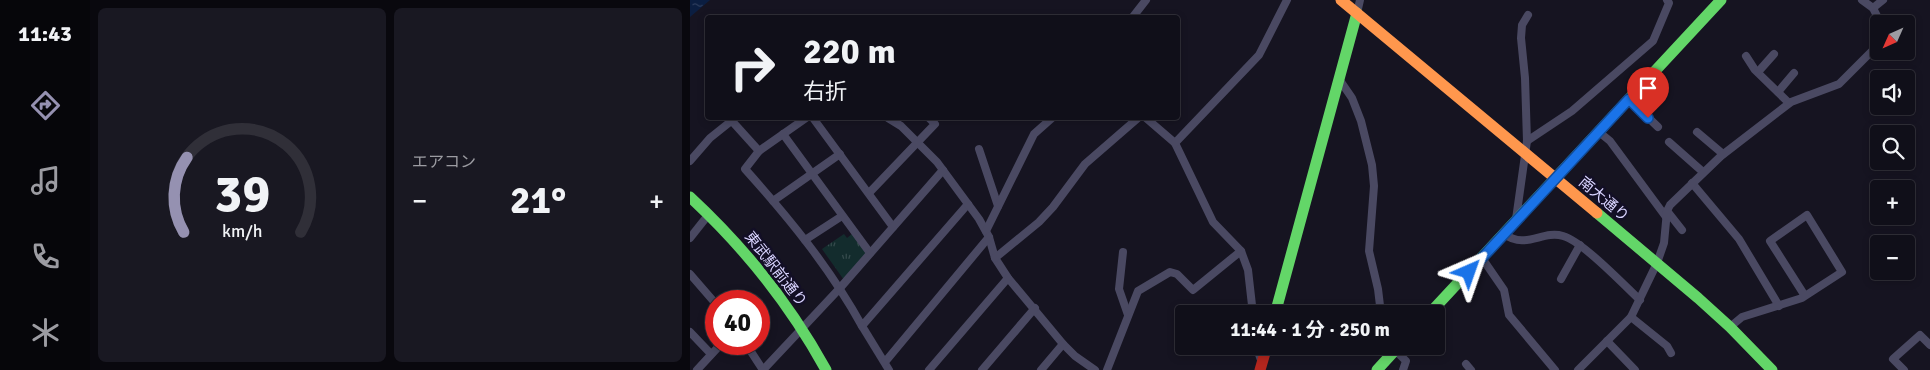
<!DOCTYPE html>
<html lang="ja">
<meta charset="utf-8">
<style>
body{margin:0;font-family:Signika,"Noto Sans JP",sans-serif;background:#191822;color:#f1f3f6;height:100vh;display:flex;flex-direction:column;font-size:19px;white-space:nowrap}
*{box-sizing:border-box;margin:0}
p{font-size:16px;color:#9c9ca2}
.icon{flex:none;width:28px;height:28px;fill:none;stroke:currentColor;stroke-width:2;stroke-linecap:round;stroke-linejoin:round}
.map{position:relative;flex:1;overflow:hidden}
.side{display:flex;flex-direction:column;gap:8px;padding:8px;background:#09080e;width:600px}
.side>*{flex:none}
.hud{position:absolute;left:15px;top:15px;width:475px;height:105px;border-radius:5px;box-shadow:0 2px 8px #0003,0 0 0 1px #302f38;background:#100f19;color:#f1f3f6;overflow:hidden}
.needle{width:32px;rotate:225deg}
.buttons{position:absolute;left:1180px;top:15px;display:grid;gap:10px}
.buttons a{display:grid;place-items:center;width:45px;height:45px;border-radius:5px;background:#100f19;box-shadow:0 2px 8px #0003,0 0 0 1px #302f38;font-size:25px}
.speed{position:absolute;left:15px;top:290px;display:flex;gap:10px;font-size:25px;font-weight:700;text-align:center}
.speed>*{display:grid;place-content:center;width:65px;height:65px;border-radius:50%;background:#100f19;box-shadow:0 2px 8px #0003,0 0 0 1px #302f38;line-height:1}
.speed .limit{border:8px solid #d22;background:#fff;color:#111}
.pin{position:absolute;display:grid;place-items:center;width:42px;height:42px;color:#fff;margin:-51px -21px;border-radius:50% 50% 50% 0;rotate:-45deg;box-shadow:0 0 5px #0007}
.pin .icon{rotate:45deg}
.me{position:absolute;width:55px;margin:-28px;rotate:43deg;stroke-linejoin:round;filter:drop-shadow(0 0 4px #0008)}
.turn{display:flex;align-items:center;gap:18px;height:105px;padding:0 15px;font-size:22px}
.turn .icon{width:65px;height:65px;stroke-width:2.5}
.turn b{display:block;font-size:35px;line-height:42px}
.big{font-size:38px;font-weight:700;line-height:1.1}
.side .widget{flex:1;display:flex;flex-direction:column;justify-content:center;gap:8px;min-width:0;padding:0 18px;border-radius:8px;background:#191822}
.side .dial{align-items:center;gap:0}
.dial svg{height:130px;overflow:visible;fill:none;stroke:#302f38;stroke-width:7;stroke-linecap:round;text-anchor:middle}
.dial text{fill:#f1f3f6;stroke:none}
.heat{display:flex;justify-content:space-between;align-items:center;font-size:28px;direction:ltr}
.side .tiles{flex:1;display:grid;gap:8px;grid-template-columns:repeat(2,1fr)}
.trip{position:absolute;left:485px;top:305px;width:270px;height:50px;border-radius:5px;background:#100f19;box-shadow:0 2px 8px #0003,0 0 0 1px #302f38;font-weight:700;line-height:50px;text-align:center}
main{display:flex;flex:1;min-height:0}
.tab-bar{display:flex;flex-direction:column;width:90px;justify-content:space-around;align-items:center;background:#06060a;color:#9c9ca2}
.tab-bar .icon{width:35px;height:35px}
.tab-bar .selected{color:#9591b1}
.tab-bar b{font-size:22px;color:#f1f3f6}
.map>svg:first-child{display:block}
.grass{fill:url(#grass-tufts)}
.water{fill:url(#water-ripples)}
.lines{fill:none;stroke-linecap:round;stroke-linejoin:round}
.street{stroke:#4a4962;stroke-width:8}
.fast{stroke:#63d668;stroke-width:11}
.slow{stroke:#ff974d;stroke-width:11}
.jam{stroke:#b3261e;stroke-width:11}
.route-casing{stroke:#114b97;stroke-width:12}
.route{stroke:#1a73e8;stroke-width:9}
.labels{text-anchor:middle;stroke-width:5;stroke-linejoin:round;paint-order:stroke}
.street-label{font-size:15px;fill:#d9d4ff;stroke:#130f26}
</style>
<main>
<nav class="tab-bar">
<b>11:43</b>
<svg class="icon selected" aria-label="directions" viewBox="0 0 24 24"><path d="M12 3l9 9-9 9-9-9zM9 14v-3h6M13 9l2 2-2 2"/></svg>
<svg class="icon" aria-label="music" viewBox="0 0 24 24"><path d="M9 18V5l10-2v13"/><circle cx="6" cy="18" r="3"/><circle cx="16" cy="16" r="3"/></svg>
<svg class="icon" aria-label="phone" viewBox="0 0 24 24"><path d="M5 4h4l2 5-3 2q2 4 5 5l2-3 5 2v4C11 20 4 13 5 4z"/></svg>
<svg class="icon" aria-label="climate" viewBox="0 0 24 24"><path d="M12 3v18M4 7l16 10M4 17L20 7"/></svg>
</nav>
<section class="side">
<div class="tiles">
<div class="widget dial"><svg viewBox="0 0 100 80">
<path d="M14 69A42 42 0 1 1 86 69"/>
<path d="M14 69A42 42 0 0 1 16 23" stroke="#9591b1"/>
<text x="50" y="56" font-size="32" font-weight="700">39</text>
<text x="50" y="72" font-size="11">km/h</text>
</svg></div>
<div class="widget"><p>エアコン</p>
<div class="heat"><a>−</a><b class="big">21°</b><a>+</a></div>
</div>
</div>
</section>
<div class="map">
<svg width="1240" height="370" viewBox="0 0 1240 370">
<defs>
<pattern id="grass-tufts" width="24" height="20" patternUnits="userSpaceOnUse" patternTransform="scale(1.25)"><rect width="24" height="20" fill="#132c2d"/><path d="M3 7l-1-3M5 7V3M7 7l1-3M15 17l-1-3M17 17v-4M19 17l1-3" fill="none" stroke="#354a4c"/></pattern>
<pattern id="water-ripples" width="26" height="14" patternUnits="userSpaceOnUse" patternTransform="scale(1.25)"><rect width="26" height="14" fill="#0b1e41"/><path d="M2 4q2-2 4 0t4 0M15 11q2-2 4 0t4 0" fill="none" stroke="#2e3e5e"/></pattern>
</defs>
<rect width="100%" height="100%" fill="#161421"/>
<path class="grass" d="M154,234L157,238L162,234L175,251V256L154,280L132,249Z"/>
<path class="water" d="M0,0H20L0,17Z"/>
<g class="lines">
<g class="street">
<path d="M1172,0L1183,8L1191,24"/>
<path d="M1183,8L1193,0"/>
<path d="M667,13L670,0"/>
<path d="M442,18L456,0"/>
<path d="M1056,56L1065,70L1099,103"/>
<path d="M1068,72L1084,54"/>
<path d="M649,79L662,98L671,121L682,165L684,186L679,251L688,289L691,314"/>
<path d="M1088,92L1104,73"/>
<path d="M939,99L968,127"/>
<path d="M116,118L69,151L55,169C99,218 140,268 172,326L278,204"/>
<path d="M123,118L203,227"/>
<path d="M198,118L211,126L247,162L289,219L299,237L305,258L318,278L373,344L385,356L405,370"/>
<path d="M456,118L485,143L523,222L551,251"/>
<path d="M41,120L69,151"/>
<path d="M909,132L920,141L976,217"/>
<path d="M1007,132L1033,154"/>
<path d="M93,134L180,253"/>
<path d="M837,141L882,111L963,41L979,3L977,0"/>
<path d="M979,142L1013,172"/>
<path d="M485,143L569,55L597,0"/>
<path d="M289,149L308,206"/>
<path d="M0,161L20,138L45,118"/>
<path d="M1002,183L1049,239L1089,306"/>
<path d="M179,193L245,124L239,118"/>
<path d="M83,201L150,154"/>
<path d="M977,211L992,230"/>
<path d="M826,219L837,141L835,78L831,38L832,25L838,15"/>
<path d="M296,231L344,134L362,118"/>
<path d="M814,234C836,250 852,230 873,236C892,241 934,285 950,300"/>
<path d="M0,238L19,214"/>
<path d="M115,240L152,216"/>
<path d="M433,252L429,289L438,315"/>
<path d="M305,258L349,222L363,207L395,164L448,118"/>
<path d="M792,258L814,290L819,315L865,370"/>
<path d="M0,274L26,304"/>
<path d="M871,279L890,245"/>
<path d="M941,317L977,346L981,353"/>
<path d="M172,326L199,370"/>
<path d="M1040,327L1052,317L1112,298L1115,296L1152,272L1117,215L1080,241L1115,296"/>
<path d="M0,332L21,354"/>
<path d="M917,341L945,370"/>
<path d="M56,344L73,370"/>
<path d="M566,346L572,363"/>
<path d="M695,346L698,358"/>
<path d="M705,350L716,361L713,370"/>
<path d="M195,362L299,237"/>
<path d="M776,364L781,370"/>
<path d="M7,370L31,344"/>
<path d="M73,370L150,288L253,170"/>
<path d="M239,370L318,278"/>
<path d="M292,370L345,308"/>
<path d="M351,370L373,344"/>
<path d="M417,370L448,291L480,272L487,274L503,290L551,251L558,270L563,314"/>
<path d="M888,370L941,317L967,263L974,243L977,211L980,205L1031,156L1101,102L1149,84L1189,44"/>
<path d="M1214,370L1203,359L1230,335L1240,345"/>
</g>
<g class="fast">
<path d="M0,197C55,248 100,304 136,370"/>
<path d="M907,213L1008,298L1040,327L1082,370"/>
<path d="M585,314L667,13"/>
<path d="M739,314L1031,0"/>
<path d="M687,370L709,346"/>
</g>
<path class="slow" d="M651,0L907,213"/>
<path class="jam" d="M570,370L577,346"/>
</g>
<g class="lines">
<g class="route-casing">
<path id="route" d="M779,272L939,99L958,118"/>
</g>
<use href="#route" class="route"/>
</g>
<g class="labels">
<g class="street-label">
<text transform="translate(914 199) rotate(40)" y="5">南大通り</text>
<text transform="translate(86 269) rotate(52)" y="5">東武駅前通り</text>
</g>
</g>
</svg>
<div class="buttons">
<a><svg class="needle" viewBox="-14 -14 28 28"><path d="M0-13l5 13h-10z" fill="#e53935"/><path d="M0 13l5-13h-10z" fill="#9c9ca2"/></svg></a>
<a><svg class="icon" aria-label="sound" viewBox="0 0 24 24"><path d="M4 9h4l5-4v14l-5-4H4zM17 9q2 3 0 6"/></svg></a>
<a><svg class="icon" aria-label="search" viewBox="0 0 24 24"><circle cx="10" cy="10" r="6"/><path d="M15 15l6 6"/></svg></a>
<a>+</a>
<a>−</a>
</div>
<div class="speed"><div class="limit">40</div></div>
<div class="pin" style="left:958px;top:118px;background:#d93025"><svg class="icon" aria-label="arrive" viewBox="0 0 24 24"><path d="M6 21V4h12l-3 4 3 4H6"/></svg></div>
<svg class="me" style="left:779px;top:272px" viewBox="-20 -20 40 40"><path d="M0-17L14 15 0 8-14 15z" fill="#1a73e8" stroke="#fff" stroke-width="4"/></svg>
<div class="trip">11:44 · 1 分 · 250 m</div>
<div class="hud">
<div class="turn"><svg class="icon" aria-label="right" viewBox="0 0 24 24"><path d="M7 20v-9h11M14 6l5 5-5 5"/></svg><div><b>220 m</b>右折</div></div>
</div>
</div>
</main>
